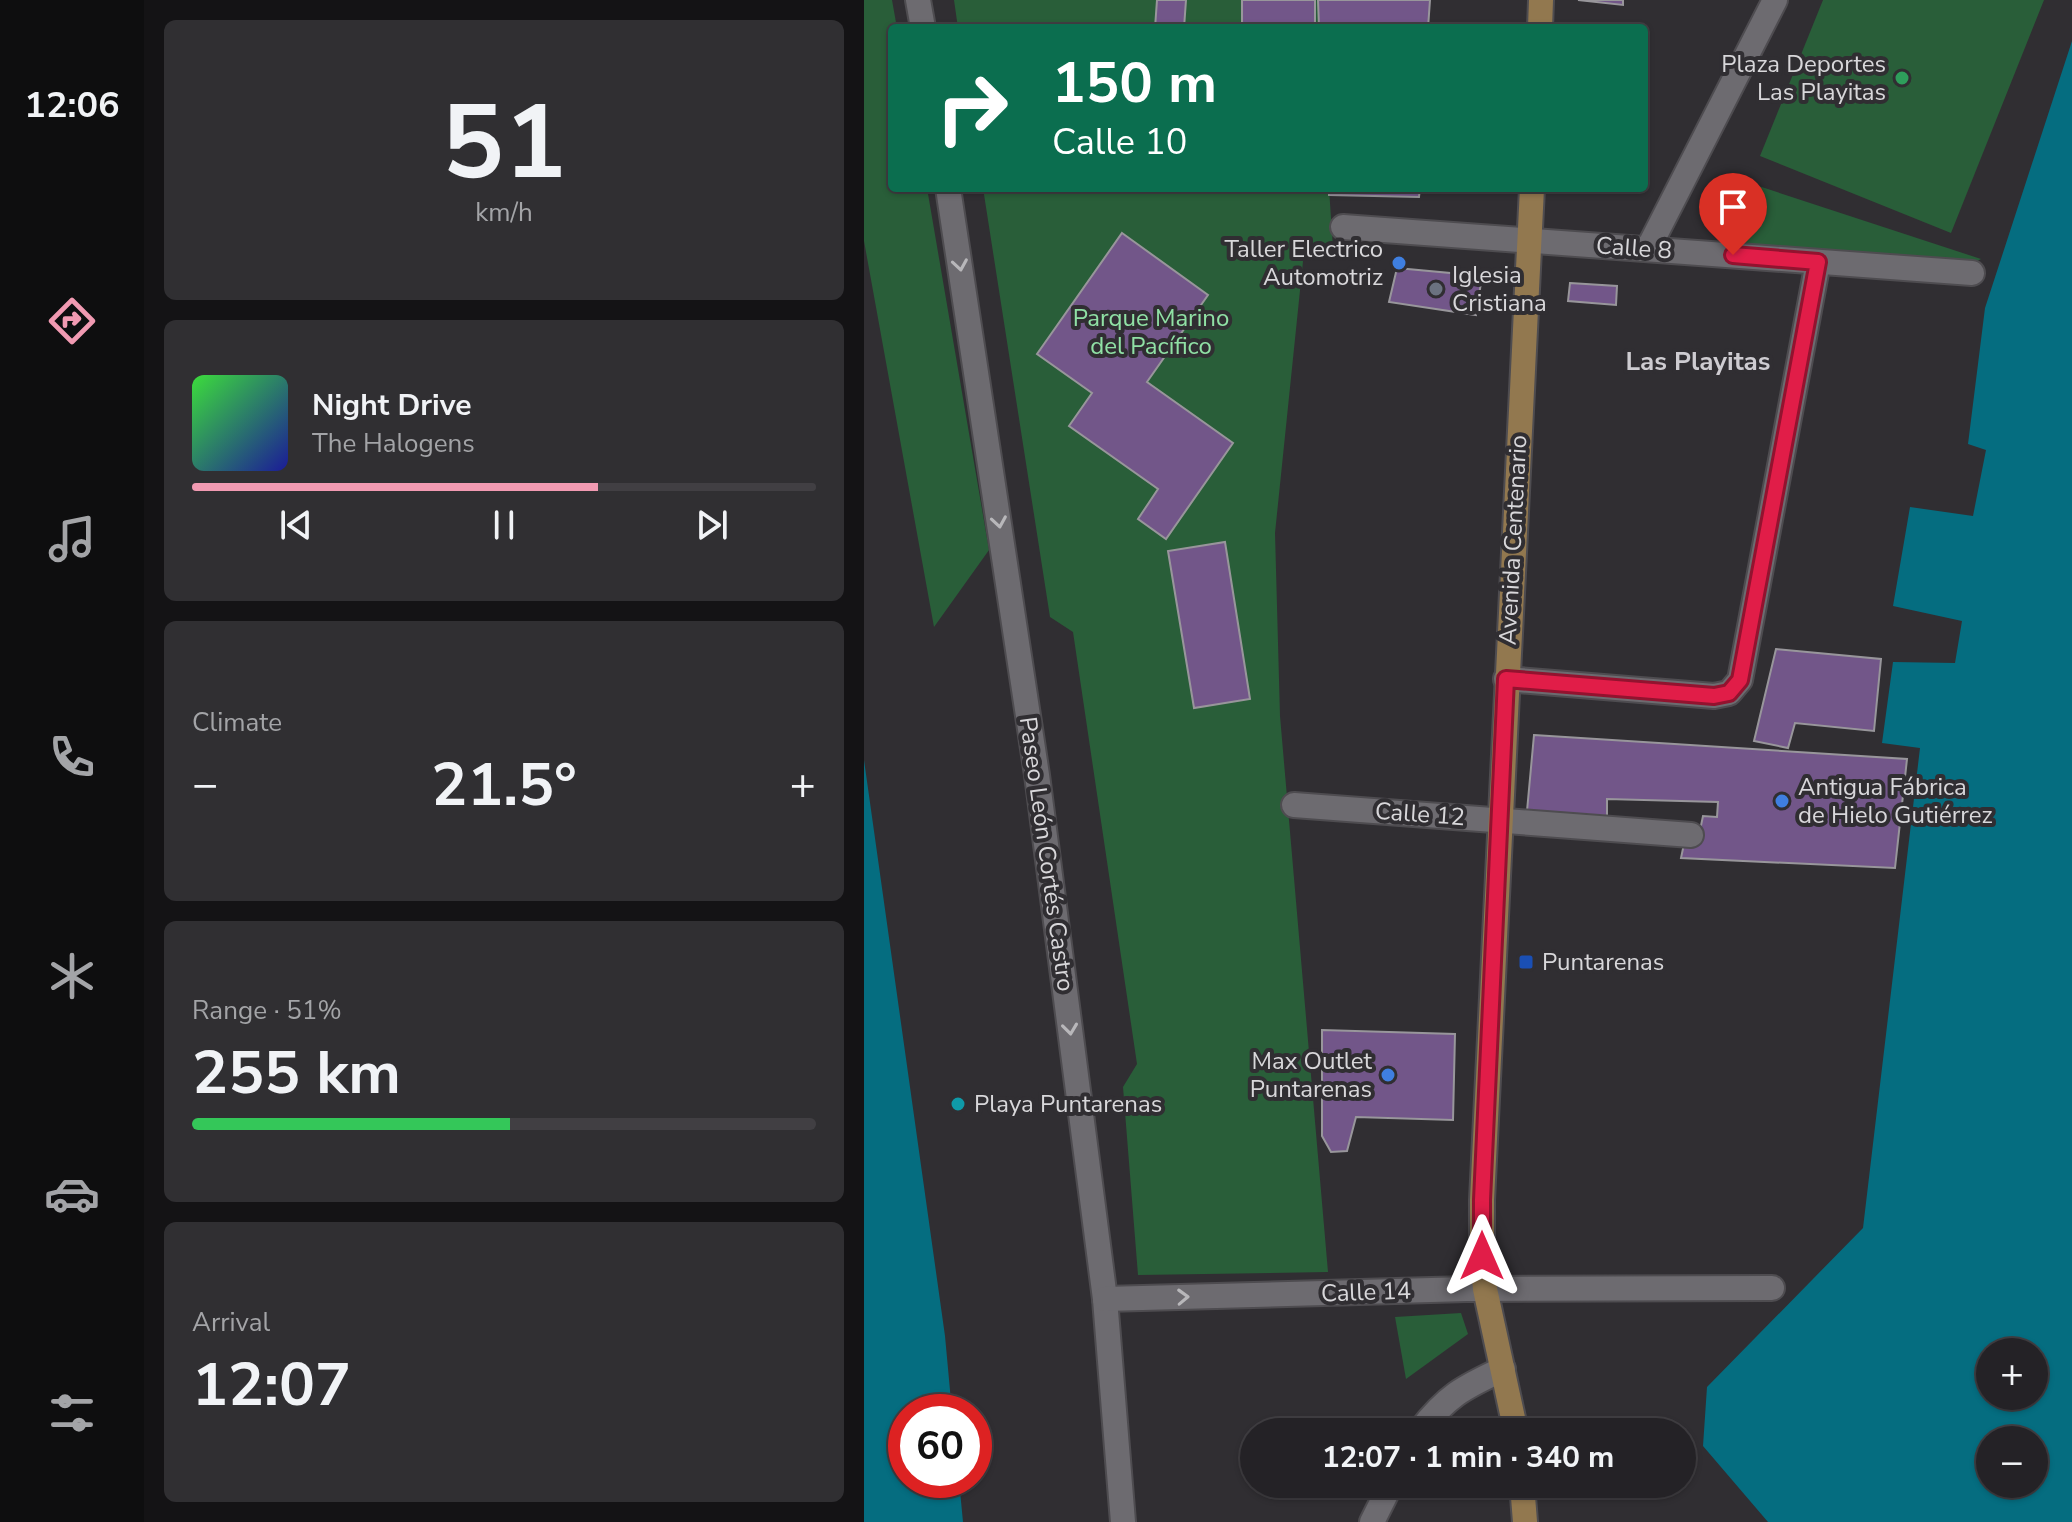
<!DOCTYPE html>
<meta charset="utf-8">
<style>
body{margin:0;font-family:"Nunito Sans",sans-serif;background:#302f32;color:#f1f3f6;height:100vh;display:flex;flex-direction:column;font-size:30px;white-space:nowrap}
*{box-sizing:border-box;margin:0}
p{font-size:26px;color:#a3a4a7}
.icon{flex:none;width:44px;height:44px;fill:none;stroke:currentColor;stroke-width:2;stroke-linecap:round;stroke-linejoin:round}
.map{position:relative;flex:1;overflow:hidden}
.details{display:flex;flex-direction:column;gap:20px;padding:20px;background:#141315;width:720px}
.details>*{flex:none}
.hud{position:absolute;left:24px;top:24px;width:760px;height:168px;border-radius:8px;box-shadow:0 2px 6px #0004,0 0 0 2px #413f43;background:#0b6e4f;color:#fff;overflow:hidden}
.tools{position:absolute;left:1112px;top:1338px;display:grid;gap:16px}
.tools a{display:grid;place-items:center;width:72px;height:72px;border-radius:50%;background:#242226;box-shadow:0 2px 6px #0004,0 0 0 2px #413f43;font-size:40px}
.speed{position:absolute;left:24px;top:1394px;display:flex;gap:16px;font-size:40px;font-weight:700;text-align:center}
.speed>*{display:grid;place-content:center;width:104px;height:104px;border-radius:50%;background:#242226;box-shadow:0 2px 6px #0004,0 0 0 2px #413f43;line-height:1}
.speed .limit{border:12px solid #d22;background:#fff;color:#111}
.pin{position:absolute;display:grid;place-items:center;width:68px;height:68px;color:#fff;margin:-82px -34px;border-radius:50% 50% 50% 0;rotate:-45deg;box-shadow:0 0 8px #0007}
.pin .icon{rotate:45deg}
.me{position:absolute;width:88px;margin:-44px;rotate:0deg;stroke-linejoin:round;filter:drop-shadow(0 0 6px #0008)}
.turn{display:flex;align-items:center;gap:28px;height:168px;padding:0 32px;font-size:36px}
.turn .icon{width:104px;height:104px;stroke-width:2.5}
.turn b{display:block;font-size:56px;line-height:68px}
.big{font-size:60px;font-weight:700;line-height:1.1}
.details .card{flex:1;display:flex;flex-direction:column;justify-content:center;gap:12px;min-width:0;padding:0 28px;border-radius:12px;background:#302f32}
.details .dial{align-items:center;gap:0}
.dial b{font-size:104px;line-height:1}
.song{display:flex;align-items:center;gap:24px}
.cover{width:96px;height:96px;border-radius:12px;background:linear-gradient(135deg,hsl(120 70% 55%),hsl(240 70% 35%))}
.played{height:8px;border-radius:4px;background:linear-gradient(90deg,#f19ab2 65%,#413f43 65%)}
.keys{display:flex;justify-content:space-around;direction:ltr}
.heat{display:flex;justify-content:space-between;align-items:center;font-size:44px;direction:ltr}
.charge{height:12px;border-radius:6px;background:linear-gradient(90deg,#34c759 51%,#413f43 0)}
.trip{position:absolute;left:376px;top:1418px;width:456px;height:80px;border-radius:40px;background:#242226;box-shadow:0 2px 6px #0004,0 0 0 2px #413f43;font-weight:700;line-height:80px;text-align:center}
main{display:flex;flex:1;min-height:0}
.menu{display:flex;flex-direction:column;width:144px;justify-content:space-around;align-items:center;background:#0e0e0f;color:#a3a4a7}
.menu .icon{width:56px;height:56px}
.menu .current{color:#f19ab2}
.menu b{font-size:36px;color:#f1f3f6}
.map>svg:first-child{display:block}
.green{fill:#295e39}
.water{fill:#056d80;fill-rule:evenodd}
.building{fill:#725689;stroke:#98969b;stroke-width:2}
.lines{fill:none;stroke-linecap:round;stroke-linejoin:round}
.minor-casing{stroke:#4e4c50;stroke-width:28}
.major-casing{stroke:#4e4c50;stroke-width:28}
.minor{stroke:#6d6b70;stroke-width:24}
.major{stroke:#92784f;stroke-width:24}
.oneway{stroke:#b8b7ba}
.route-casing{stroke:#92132f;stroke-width:20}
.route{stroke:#e11d48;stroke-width:14}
.leisure-dot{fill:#2e9e5b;stroke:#302e32;stroke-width:3}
.shop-dot{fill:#3f7fe0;stroke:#302e32;stroke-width:3}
.worship-dot{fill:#6b7280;stroke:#302e32;stroke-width:3}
.transit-dot{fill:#1a4fb4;stroke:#302e32;stroke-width:3}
.culture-dot{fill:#0f9aa8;stroke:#302e32;stroke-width:3}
.labels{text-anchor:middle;stroke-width:8;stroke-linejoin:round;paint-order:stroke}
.poi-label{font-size:24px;fill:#d8d7da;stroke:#302e32;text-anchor:start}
.street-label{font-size:24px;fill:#d8d7da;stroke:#302e32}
.park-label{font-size:24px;fill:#90e1a5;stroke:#302e32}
.neighbourhood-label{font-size:26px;font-weight:bold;fill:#ceccd1;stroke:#302e32}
</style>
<main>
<nav class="menu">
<b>12:06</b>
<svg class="icon current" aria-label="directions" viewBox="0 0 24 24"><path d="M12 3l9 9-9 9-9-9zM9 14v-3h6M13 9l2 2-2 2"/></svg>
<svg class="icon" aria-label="music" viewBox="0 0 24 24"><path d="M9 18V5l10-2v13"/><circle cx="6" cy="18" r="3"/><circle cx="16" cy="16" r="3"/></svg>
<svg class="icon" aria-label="phone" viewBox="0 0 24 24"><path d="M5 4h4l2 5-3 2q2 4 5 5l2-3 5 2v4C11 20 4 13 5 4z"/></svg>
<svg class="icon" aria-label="climate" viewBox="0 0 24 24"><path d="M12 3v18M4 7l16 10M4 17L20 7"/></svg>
<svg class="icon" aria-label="car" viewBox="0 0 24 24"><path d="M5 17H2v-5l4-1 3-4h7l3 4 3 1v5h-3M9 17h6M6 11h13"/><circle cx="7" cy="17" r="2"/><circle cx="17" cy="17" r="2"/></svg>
<svg class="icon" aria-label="filters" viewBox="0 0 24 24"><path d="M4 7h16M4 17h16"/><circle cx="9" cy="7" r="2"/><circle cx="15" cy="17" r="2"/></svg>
</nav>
<section class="details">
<div class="card dial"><b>51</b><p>km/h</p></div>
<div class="card">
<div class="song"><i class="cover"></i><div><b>Night Drive</b><p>The Halogens</p></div></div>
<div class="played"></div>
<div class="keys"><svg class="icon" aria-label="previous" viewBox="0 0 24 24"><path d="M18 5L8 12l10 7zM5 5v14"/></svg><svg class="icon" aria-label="pause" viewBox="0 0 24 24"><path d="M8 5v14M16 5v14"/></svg><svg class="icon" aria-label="next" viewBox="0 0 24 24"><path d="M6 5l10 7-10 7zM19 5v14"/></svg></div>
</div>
<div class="card"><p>Climate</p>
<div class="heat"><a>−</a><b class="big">21.5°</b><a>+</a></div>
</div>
<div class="card"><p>Range · 51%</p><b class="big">255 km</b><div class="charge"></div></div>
<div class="card"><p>Arrival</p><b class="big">12:07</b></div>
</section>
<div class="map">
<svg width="1208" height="1522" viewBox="0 0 1208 1522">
<rect width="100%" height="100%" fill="#302e32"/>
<g class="green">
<path d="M0,0H28L33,28H28V188H63L125,550L70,627L0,241Z"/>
<path d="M90,0H454L455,28H94Z"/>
<path d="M959,0H1180L1087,233L896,156Z"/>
<path d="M861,175L1117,259L1102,267L865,242L851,234L843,220L849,194Z"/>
<path d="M119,188H465L469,248L441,242L411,533L416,716L464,1272L274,1275L259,1087L273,1064L209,632L186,617Z"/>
<path d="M597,1313L604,1334L542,1379L531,1317Z"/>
</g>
<g class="water">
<path d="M1208,41V1522H904L839,1446L843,1387L999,1228L1056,748L1018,743L1029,662L1091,663L1098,621L1029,606L1046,507L1109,516L1122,450L1104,444L1121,308ZM1126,1352H1170V1396H1126ZM1126,1440H1170V1484H1126Z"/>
<path d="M0,760L81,1336L88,1412H42V1480H95L99,1522H0Z"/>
</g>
<g class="building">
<path d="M293,0H322L320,28H291Z"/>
<rect x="378" y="0" width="73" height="28"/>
<path d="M454,0H566L564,28H455Z"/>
<path d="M714,0H759V5Z"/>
<path d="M465,188H556L555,197L465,195Z"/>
<path d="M258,233L344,295L283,382L369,443L302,539L274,519L294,489L205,426L228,393L173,354Z"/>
<path d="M533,268L618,276L612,315L525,302Z"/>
<path d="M706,283L753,286L752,305L704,301Z"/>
<path d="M361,542L386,699L330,708L304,551Z"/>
<path d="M912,649L1017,659L1010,731L931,723L924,748L890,741Z"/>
<path d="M670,735L1043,759L1031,868L817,858L821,839L834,840L839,816L853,817L854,802L743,799V816L663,811Z"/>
<path d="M458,1030L591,1034L589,1120L492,1117L483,1151L467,1152L458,1136Z"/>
<path d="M560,1484H626V1496L561,1498Z"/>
</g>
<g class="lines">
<g class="minor-casing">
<g id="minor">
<path d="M54,0L59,28"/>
<path d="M84,188L173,775L241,1299L259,1522"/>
<path d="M479,227L1108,273"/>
<path d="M784,249L911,0"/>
<path d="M642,679L850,696L865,693L876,680L954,262"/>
<path d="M430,805L827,835"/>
<path d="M241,1299L603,1289L908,1288"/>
<path d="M555,1432C583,1396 598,1388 639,1369"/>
<path d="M508,1522L527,1484"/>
</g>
</g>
<g class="major-casing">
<g id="major">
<path d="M676,28L677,0"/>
<path d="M652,1432L621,1289L618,1256V1200L668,188"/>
<path d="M658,1484L661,1522"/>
</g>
</g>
<use href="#minor" class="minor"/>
<use href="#major" class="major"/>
</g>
<defs><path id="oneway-chevron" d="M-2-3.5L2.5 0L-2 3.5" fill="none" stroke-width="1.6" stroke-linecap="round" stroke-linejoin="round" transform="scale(2)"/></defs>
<g class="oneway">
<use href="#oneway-chevron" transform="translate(96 265) rotate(81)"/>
<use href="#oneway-chevron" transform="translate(135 522) rotate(81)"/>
<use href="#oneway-chevron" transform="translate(206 1029) rotate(83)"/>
<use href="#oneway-chevron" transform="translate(319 1297) rotate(-2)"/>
</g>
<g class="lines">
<g class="route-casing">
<path id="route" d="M618,1256V1200L642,679L850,696L865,693L876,680L954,262L869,255"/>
</g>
<use href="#route" class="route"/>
</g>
<circle class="leisure-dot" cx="1038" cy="78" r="8"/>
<g class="shop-dot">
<circle cx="535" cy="263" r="8"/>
<circle cx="918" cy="801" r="8"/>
<circle cx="524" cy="1075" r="8"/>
</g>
<circle class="worship-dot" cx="572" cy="289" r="8"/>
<rect class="transit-dot" x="654" y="954" width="16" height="16" rx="4"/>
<circle class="culture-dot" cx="94" cy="1104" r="8"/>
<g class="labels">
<g class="poi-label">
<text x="1022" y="72" text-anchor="end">Plaza Deportes<tspan x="1022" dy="28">Las Playitas</tspan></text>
<text x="519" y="257" text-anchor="end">Taller Electrico<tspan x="519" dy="28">Automotriz</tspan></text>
<text x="588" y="283">Iglesia<tspan x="588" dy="28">Cristiana</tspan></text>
<text x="934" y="795">Antigua Fábrica<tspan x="934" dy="28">de Hielo Gutiérrez</tspan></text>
<text x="678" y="970">Puntarenas</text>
<text x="508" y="1069" text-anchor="end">Max Outlet<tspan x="508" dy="28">Puntarenas</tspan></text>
<text x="110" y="1112">Playa Puntarenas</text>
</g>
<g class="street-label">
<text transform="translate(770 248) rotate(4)" y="8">Calle 8</text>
<text transform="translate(649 540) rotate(-87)" y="8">Avenida Centenario</text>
<text transform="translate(556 814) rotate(4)" y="8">Calle 12</text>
<text transform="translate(183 854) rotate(82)" y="8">Paseo León Cortés Castro</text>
<text transform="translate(502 1292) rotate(-2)" y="8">Calle 14</text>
</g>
<g class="park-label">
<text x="287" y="326">Parque Marino<tspan x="287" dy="28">del Pacífico</tspan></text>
</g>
<g class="neighbourhood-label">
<text x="834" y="370">Las Playitas</text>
</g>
</g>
</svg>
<div class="tools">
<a>+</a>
<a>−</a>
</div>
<div class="speed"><div class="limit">60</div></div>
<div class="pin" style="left:869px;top:255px;background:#d93025"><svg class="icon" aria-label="arrive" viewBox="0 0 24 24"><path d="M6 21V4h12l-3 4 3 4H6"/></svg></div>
<svg class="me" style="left:618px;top:1256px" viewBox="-20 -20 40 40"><path d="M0-17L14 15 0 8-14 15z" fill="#e11d48" stroke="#fff" stroke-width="4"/></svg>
<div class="trip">12:07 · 1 min · 340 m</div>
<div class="hud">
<div class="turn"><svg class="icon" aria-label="right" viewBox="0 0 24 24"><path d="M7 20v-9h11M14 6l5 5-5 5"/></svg><div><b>150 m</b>Calle 10</div></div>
</div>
</div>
</main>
